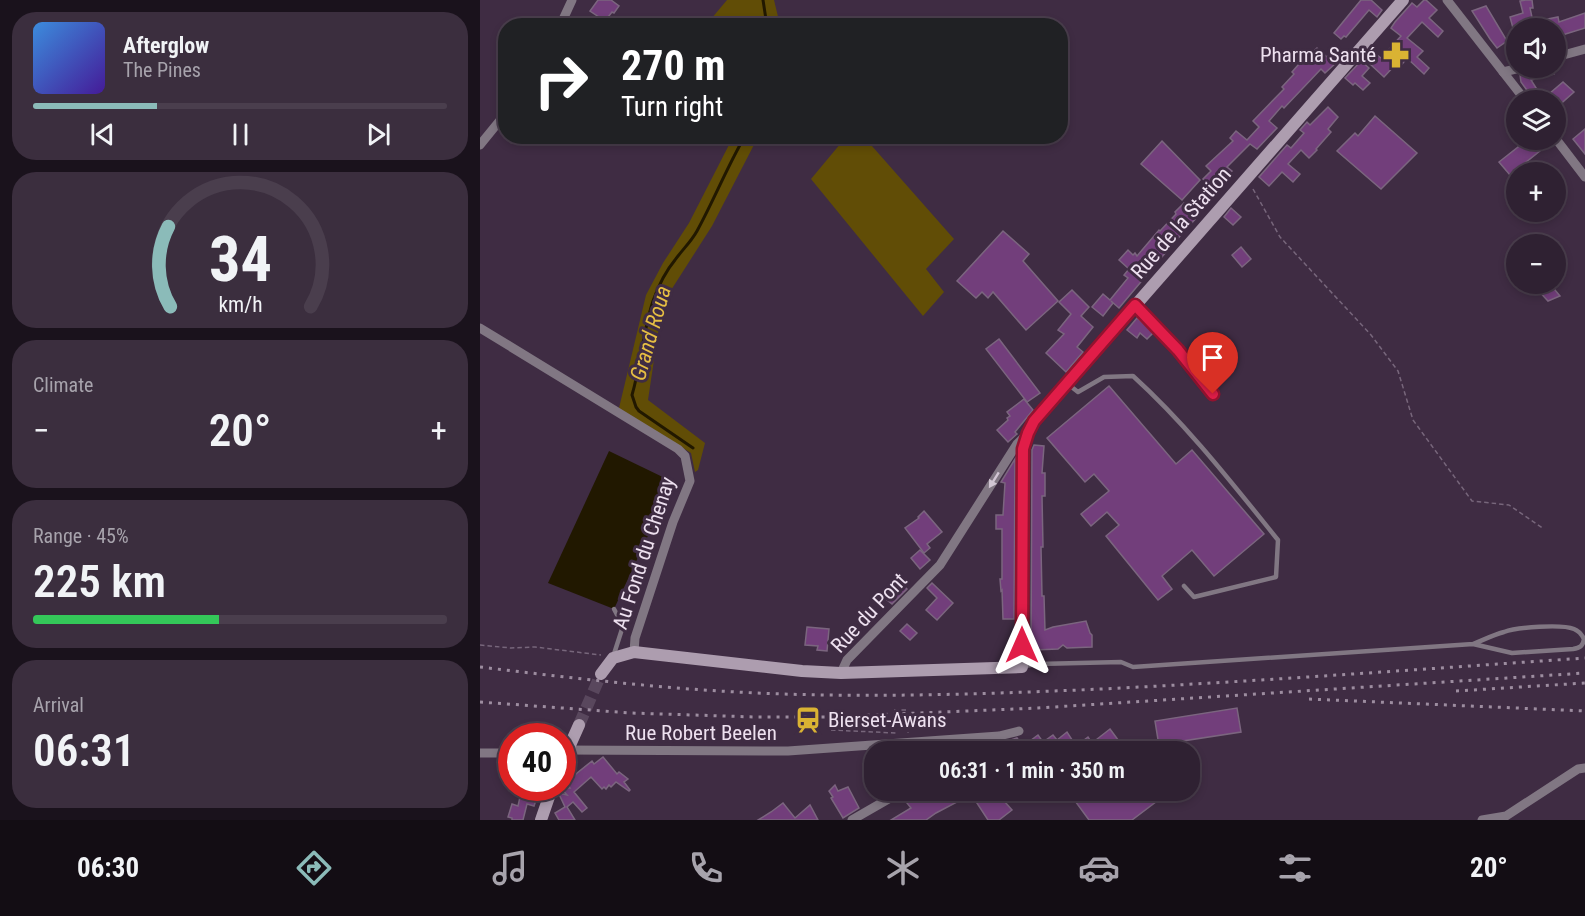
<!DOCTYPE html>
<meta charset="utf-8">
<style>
body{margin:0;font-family:"Roboto Condensed",sans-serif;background:#3b2e3e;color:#f1f3f6;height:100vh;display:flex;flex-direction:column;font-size:22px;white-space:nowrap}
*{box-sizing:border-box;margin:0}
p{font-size:20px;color:#a7a3ac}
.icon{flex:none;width:33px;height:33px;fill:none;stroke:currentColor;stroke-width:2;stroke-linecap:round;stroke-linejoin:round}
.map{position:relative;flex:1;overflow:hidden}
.side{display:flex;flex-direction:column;gap:12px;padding:12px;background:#1a121c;width:480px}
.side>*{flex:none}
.top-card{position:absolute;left:18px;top:18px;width:570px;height:126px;border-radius:24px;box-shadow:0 3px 9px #0003,0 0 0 2px #4a3e4d;background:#202124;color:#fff;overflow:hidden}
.controls{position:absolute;left:1026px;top:18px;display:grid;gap:12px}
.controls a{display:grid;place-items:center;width:60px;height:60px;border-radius:50%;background:#2f2132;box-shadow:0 3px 9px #0003,0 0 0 2px #4a3e4d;font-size:30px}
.speed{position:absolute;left:18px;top:723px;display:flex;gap:12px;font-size:30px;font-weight:700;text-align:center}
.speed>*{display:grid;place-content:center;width:78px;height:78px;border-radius:50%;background:#2f2132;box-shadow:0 3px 9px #0003,0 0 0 2px #4a3e4d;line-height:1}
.speed .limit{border:9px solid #d22;background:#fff;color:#111}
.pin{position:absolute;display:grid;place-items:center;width:51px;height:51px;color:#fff;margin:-62px -26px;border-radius:50% 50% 50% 0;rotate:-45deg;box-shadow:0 0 6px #0007}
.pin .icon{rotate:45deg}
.me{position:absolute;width:66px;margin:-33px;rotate:0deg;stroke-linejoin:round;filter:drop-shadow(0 0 4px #0008)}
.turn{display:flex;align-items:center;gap:21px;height:126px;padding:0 24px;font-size:27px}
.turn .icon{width:78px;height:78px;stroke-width:2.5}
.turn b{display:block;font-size:42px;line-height:51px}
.big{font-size:45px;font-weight:600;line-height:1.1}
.side .card{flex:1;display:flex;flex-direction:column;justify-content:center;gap:9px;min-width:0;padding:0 21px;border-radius:24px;background:#3b2e3e}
.side .dial{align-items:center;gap:0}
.dial svg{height:156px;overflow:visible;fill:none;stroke:#4a3e4d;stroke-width:7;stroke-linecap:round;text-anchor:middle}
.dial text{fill:#f1f3f6;stroke:none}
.song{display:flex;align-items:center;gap:18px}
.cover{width:72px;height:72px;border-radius:9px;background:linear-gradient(135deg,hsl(210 70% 55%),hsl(260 70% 35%))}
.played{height:6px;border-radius:3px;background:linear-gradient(90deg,#8bbbb9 30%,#4a3e4d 30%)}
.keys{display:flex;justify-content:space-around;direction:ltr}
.heat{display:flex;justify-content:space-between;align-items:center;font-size:33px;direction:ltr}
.charge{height:9px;border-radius:4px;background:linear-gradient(90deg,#34c759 45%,#4a3e4d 0)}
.trip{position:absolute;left:384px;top:741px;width:336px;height:60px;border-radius:24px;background:#2f2132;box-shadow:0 3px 9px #0003,0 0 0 2px #4a3e4d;font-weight:600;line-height:60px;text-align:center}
.tabs{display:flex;height:96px;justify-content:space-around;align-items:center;background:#130d14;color:#a7a3ac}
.tabs .icon{width:42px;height:42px}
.tabs .on{color:#8bbbb9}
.tabs b{font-size:27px;color:#f1f3f6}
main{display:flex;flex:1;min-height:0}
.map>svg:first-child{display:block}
.green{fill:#614d06}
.water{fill:#211800}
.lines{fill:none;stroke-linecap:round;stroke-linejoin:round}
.stream{stroke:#211800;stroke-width:3}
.building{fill:#723e7b;stroke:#7b657f;stroke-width:1.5}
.secondary-tunnel{stroke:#59475d;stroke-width:12;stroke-dasharray:12 6;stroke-linecap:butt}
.path{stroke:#77667b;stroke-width:1.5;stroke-dasharray:4.5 3;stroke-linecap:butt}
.lane{stroke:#817783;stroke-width:4.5}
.street{stroke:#817783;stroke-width:9}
.secondary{stroke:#ad9daf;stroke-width:12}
.rail{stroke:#9d8da0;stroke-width:3;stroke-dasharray:3 6;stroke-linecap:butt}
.oneway{fill:#d2c6d4}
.route-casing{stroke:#92132f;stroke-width:15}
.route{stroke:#e11d48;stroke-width:10}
.labels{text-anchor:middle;stroke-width:6;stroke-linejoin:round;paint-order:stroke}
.poi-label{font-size:21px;fill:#ede0ef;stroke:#3f2c43;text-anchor:end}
.street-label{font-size:21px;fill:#ede0ef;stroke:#3f2c43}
.water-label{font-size:22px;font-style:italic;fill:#e6be43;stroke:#3f2c43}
</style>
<main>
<section class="side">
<div class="card">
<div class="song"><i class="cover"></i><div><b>Afterglow</b><p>The Pines</p></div></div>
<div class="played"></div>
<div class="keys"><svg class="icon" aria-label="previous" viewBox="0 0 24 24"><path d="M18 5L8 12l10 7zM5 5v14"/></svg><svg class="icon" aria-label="pause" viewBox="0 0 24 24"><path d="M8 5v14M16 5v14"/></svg><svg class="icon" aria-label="next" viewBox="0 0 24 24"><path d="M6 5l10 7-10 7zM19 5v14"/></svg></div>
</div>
<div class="card dial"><svg viewBox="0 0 100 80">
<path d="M14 69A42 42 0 1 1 86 69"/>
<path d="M14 69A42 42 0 0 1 13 28" stroke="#8bbbb9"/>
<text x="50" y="56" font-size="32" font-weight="700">34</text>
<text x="50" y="72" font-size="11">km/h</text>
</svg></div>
<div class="card"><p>Climate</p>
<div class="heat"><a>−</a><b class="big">20°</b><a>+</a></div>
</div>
<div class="card"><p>Range · 45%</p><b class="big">225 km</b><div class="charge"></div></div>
<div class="card"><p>Arrival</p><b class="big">06:31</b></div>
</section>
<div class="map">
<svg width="1105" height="820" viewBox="0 0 1105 820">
<rect width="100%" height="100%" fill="#3f2c43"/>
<g class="green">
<path d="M247,0H294L300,25H226Z"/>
<path d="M253,137H278L232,226L186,298L181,313L168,400L225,443L218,470L215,472L211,453L139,408L166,295L183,263L209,223Z"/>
<path d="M366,137H384L474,239L446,269L464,292L443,316L331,179Z"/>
</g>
<path class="water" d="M129,451L193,482L134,609L68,583Z"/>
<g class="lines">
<g class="stream">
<path d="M283,0L287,26"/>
<path d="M213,448L159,411L156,407L152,395C161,364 163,331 173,301C178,287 185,272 195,260C202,250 211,242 217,231C234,200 247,167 265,136"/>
</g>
</g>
<g class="building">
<path d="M118,0H131L139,6L134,13L132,12L125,21L110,11Z"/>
<path d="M881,0H891L902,10L897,17L889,10L866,37L864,36L861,39L854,33Z"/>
<path d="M944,0H946L957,10L949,18L963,31L958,37L942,22L927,38L943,51L937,57L949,68L944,74L927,58L919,68L915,65L904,77L889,63L897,55L901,58L921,36L911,28L915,22L932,3L937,7Z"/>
<path d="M1046,0H1052L1053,8H1050L1053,22L1078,17L1079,22L1105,13V28L1079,36L1078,32H1076V28H1033L1030,17L1043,13L1040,1Z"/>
<path d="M1006,6L1027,41L1017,48L1010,39L992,11Z"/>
<path d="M837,48L847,57L849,55L857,62L845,73L841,69L804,108L802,106L789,121L797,128L777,149L770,144L747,167L752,171L734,189L723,179L731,171L726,166L753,141L750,138L756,131L767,140L779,127L773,121L804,89L802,87L814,74L812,72L826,56L828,57Z"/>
<path d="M881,61L889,68L882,76L890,83L883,90L875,83L873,85L865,78Z"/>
<path d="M1059,68H1073L1074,74L1051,80L1063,99L1083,82L1094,92L1076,108V100H1054L1041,82L1040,75L1046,71Z"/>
<path d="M848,107L858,117L848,129L851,132L836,149L837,150L829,158L821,150L808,164L820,174L813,182L802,172L789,186L779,177L807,145L811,148L824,133L820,130L827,122L830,125Z"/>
<path d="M895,116L937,153L901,189L857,151L875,133L878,136Z"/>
<path d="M1105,129V154L1093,139Z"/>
<path d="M1047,140H1051L1060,151L1030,175L1019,162Z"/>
<path d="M682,141L720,180L702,200L661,164Z"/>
<path d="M704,203L718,216L692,245L639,308L631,301L633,303L623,316L612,307L623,294L630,300L648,278L644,275L649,269L639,260L648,250L653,255L655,253L657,256L679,230L680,231L696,214L695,212Z"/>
<path d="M751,208L761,217L753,225L744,217Z"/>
<path d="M523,231L549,254L543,261L578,301L546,330L513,292L508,298L502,292L496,298L477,281Z"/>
<path d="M761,247L771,259L762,267L752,255Z"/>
<path d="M1063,284H1070L1080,296L1068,301L1056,288Z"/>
<path d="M592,290L609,307L601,316L613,327L597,347L603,352L586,372L566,353L584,334L578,330L591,314L579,302Z"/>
<path d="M657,318L674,332L667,339L660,333L657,338L647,330Z"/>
<path d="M519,339L560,393L547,402L506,349Z"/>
<path d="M629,386L696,464L712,450L784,534L734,576L712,550L682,576L692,589L678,600L626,536L639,525L627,512L611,526L601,514L629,491L614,474L605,482L567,438Z"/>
<path d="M544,399L553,410L535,432L537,434L528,442L517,430L528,420L527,418L530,416L527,412Z"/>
<path d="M554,445L564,446L562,473H565V496H562L563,547H561L562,596H564L565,630L573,627L606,621L610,633L612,635V647L587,648L583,645L578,649L554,650L551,647L552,450Z"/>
<path d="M535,459L534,619H523L522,590L521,591L520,579H522V529H516V515H523L525,483L521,482Z"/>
<path d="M444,511L462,532L447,544L450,548L444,553L425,528L439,518L438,517Z"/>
<path d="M440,550L450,560L440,569L431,558Z"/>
<path d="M420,583L427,589L412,604L407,600L411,596L408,593Z"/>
<path d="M452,583L473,603L457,620L446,610L457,598L447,588Z"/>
<path d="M427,624L437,633L430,640L420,631Z"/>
<path d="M327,627L349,629L347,651L337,650L338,646L325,645Z"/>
<path d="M757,708L761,732L690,743L691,752H680L675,721Z"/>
<path d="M630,729L647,752H558L550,741L558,735L563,742L573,735L577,740L587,732L596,746L608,737L612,743Z"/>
<path d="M537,738L547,752H514L531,740Z"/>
<path d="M123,757L137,774L139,772L148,779L144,782L150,790L149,791L136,782L131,787L129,785L126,789L124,787L122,789L111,777L94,792L107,808L102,812L93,802L87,807L95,820H79L75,813L85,807L79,794V793L87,795L81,788H90L86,782L112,761L114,764Z"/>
<path d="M355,785L358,791L368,787L379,808L363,818L351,798L353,797L349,791Z"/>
<path d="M42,788H60L54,806L47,804L43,820H32V818L28,817L32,804L38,806Z"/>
<path d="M435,790H469L477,802L456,813L446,820H411L431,808L423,798Z"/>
<path d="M484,790H501L504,797L510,793L515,799L528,790H541L525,802L532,810L519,820H508L495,800L493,801Z"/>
<path d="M587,790H676L681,798L652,820H609Z"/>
<path d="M303,803L315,818L330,805L338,820H278L291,812Z"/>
</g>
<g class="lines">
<path class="secondary-tunnel" d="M99,725L121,674"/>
<g class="path">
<path d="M773,189L800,237L891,335L918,371L933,420L992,501L1029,505L1064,529"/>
<path d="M0,645L31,648L55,647L121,655"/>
<path d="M414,710H426"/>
<path d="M427,725L428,733"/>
<path d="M351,730L416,733V735"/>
</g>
<g class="lane">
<path d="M657,307L698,350L733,394"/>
<path d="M589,385L598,392L624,377L653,376C707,425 752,483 798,540L796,577L714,597L704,586"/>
<path d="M133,657L143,626L134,609"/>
<path d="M544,666L558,664L641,662L653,667L993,644C1003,640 1013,635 1024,632C1037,627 1082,624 1094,629C1099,631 1102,635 1104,639C1103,646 1100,648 1093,649L1032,653L993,644"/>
</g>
<g class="street">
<path d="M967,0L1045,100"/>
<path d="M80,26L92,0"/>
<path d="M1076,57L1105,49"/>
<path d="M1023,72L1040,68"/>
<path d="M1076,139L1105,177"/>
<path d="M0,145L26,113"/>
<path d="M0,328L198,449L205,456L210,481L193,522L155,638L154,652"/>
<path d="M361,673L367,660L460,565L537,444L548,433"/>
<path d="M83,750L308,751L519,736L539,731"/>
<path d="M492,752L516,738"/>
<path d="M0,753H32"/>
<path d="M372,820L424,790"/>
<path d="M1002,820L1026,816L1098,769L1105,768"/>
</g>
<g class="secondary">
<path d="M121,674L133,658L154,652L322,671L361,673L542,667L544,449L548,433L554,421L923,0"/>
<path d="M82,763L99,725"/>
<path d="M61,820L72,788"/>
</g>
<g class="rail">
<path d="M0,667C92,678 184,689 277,693C392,698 507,694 622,689C783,681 944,669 1105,658"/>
<path d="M976,691L1105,683"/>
<path d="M829,699L1105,711"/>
<path d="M0,702L151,713L275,717H345L558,708L1105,673"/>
</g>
</g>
<defs><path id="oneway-solid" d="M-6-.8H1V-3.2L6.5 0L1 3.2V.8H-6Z" transform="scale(1.5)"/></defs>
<use class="oneway" href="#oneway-solid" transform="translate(514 480) rotate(122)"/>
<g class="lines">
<g class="route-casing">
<path id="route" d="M542,645L543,449L548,433L554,421L655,305L698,350L733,394"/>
</g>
<use href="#route" class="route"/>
</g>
<defs>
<g id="pharmacy-bare" transform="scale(2.07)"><path d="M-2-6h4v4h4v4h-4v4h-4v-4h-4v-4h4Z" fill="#dab333" stroke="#3f2c43" stroke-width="2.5" paint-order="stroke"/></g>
<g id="station-bare" transform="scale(2.07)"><path d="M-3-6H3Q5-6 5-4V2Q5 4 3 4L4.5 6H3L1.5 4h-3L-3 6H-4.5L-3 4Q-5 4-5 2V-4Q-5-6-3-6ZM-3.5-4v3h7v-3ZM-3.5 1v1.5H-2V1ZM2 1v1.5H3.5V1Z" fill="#dab333" stroke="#3f2c43" stroke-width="2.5" paint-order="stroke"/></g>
</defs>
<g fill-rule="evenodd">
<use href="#pharmacy-bare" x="916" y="55"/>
<use href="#station-bare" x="328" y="720"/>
</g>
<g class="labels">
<g class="poi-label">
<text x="896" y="62">Pharma Santé</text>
<text x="348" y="727" text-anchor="start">Bierset-Awans</text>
</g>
<g class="street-label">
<text transform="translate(701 223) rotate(-49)" y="7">Rue de la Station</text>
<text transform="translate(164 553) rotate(-72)" y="7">Au Fond du Chenay</text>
<text transform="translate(389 613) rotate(-47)" y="7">Rue du Pont</text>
<text x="221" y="740">Rue Robert Beelen</text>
</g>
<g class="water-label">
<text transform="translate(170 333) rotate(-74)" y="8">Grand Roua</text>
</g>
</g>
</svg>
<div class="controls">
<a><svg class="icon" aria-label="sound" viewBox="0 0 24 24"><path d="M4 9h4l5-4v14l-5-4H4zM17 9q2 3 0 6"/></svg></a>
<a><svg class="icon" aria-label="layers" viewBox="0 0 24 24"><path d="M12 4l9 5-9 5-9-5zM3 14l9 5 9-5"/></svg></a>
<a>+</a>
<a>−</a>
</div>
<div class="speed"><div class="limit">40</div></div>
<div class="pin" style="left:733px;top:394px;background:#d93025"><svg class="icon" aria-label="arrive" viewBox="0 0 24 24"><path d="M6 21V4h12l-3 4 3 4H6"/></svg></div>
<svg class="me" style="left:542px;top:645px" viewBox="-20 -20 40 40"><path d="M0-17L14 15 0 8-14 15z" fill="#e11d48" stroke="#fff" stroke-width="4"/></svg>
<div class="trip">06:31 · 1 min · 350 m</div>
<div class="top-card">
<div class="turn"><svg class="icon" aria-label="right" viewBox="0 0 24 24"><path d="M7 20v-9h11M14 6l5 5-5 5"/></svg><div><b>270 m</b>Turn right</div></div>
</div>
</div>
</main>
<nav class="tabs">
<b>06:30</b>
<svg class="icon on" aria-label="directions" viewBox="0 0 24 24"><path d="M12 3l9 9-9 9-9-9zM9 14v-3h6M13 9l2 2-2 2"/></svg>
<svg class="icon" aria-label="music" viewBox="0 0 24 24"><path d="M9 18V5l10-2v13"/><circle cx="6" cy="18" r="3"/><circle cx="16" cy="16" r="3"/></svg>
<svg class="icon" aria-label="phone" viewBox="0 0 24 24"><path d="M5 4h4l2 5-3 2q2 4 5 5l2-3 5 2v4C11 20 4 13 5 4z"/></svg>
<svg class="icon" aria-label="climate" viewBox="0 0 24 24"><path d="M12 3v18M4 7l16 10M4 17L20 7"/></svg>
<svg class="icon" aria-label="car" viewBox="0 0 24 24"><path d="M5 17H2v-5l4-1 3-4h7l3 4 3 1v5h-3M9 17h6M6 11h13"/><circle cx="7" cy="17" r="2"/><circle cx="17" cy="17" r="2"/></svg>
<svg class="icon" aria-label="filters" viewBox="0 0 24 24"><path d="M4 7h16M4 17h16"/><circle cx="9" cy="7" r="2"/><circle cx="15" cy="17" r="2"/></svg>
<b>20°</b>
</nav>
